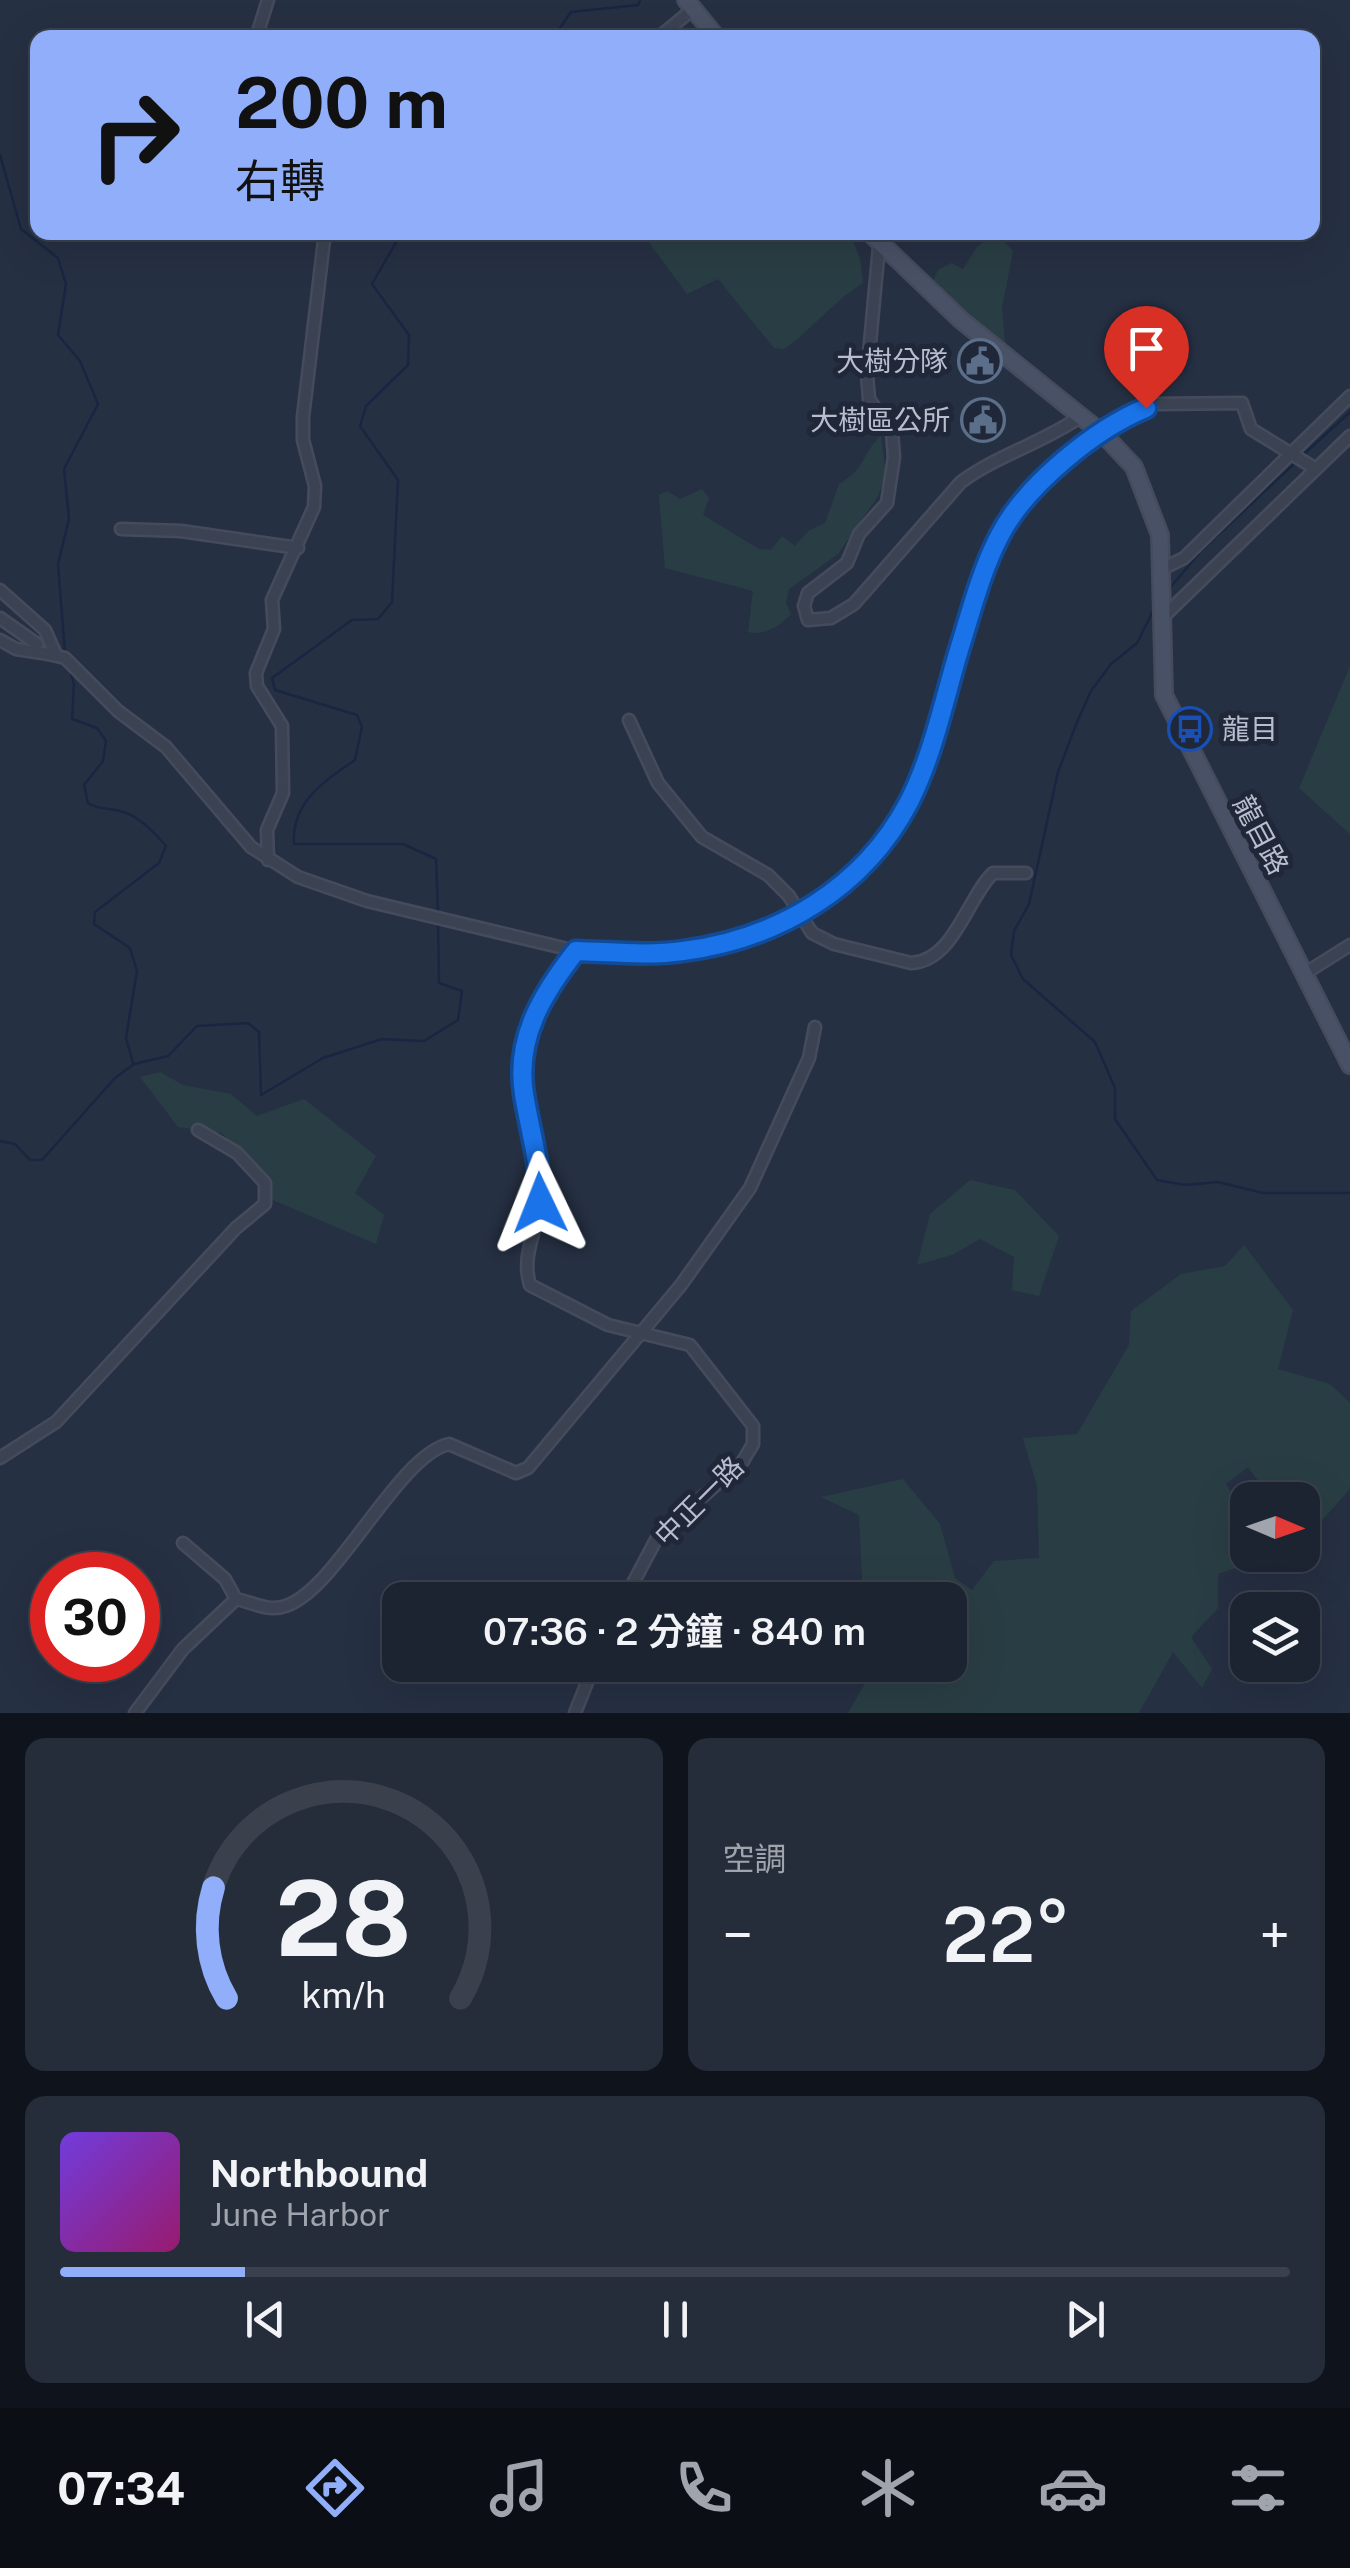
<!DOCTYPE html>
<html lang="zh-TW">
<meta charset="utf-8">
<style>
body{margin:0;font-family:"Public Sans","Noto Sans TC",sans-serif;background:#252c3a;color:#f1f3f6;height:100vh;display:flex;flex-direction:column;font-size:38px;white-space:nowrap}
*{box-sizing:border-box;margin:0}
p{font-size:32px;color:#a0a4ac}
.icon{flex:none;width:55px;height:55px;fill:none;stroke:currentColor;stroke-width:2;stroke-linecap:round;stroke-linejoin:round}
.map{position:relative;height:1713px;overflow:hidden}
.details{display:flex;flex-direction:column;gap:25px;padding:25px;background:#0f141c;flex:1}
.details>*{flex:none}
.hud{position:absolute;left:30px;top:30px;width:1290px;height:210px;border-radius:20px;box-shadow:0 10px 40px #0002,0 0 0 2px #3a414d;background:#90aefa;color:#111;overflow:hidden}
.needle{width:65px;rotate:92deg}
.controls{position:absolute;left:1230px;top:1482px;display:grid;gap:20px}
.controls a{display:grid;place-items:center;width:90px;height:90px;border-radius:20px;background:#1c2432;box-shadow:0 10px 40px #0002,0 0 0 2px #3a414d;font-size:50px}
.speed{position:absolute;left:30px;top:1552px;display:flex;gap:20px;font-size:50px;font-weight:700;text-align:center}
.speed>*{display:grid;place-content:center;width:130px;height:130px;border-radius:50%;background:#1c2432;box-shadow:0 10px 40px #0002,0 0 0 2px #3a414d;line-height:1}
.speed .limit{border:15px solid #d22;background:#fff;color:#111}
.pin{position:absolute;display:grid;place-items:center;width:85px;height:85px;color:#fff;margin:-102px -42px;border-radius:50% 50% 50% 0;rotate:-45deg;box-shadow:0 0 10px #0007}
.pin .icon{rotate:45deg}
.me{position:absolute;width:110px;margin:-55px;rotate:358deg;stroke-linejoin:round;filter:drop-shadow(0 0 8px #0008)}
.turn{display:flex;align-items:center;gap:35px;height:210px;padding:0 40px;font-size:45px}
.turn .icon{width:130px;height:130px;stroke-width:2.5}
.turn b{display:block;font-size:70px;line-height:85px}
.big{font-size:75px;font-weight:600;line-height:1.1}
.details .tile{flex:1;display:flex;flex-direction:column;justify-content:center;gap:15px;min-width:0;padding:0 35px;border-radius:20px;background:#252c3a}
.details .dial{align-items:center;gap:0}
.dial svg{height:260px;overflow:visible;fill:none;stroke:#3a414d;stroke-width:7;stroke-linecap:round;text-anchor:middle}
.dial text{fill:#f1f3f6;stroke:none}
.song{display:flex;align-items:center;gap:30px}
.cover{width:120px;height:120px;border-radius:15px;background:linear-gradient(135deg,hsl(260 70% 55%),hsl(320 70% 35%))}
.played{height:10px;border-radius:5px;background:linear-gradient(90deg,#90aefa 15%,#3a414d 15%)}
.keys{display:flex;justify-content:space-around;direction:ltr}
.heat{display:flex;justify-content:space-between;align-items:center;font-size:55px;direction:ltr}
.details .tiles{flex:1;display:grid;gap:25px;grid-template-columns:1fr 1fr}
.tile:last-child{grid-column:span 2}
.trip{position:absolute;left:382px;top:1582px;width:585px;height:100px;border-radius:20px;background:#1c2432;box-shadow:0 10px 40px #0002,0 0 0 2px #3a414d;font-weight:600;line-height:100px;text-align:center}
.tabs{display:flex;height:160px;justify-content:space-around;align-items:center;background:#0b0e14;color:#a0a4ac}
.tabs .icon{width:70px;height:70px}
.tabs .active{color:#90aefa}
.tabs b{font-size:45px;color:#f1f3f6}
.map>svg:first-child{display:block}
.green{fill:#293e44}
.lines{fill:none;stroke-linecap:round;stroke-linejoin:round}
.stream{stroke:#192642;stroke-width:2.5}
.street-casing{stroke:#454b5c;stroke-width:15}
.secondary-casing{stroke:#454b5c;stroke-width:20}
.street{stroke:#3b4353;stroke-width:10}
.secondary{stroke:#495166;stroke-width:15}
.route-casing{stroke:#114b97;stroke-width:25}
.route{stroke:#1a73e8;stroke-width:18}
.labels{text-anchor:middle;stroke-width:10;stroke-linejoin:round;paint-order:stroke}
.poi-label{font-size:28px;fill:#b8becd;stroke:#1f2738;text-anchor:end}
.street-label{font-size:28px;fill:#b8becd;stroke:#1f2738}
</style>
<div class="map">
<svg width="1350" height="1713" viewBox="0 0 1350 1713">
<rect width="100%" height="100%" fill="#263043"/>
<g class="green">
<path d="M642,233H850L860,259L863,283C832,302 813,329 784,349L774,348L718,279L687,294Z"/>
<path d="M995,233L1013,251L1002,308L1006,355L932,284L938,270L951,263L963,269L977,247Z"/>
<path d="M881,436L886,475L878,496L838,554L789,589L786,603L791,614C780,626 764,636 748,632L753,591L665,568L659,495L667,491L680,499L702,489L709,498L703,515L759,549L771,550L782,536L795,546L808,531L825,523L839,484C866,469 861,454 881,436Z"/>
<path d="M1350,666V834L1299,788Z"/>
<path d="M160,1072L183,1085L231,1094L257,1116L304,1099L376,1156L355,1193L384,1215L376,1244L268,1198L252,1167L222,1133L178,1127L140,1077Z"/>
<path d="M970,1180L1015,1190L1059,1236L1039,1296L1012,1290L1014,1257L980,1239L952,1255L917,1265L930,1214Z"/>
<path d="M1244,1245L1293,1310L1278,1369L1330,1384L1350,1403V1484L1349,1490L1304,1541L1302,1500H1273L1248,1467L1226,1484L1247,1519L1248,1555L1271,1556L1218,1574V1608L1191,1637L1212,1669L1202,1688L1173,1652L1139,1713H848L867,1680L866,1665H950V1600H863L859,1515L821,1497L903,1479L940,1524L955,1578L972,1590L994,1561L1039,1558L1037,1486L1023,1438L1077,1434L1129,1345L1131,1311L1181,1274L1225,1266Z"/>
</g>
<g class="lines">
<g class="stream">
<path d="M553,38L571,12L638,5L640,0"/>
<path d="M0,155L21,229L58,258L66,284L58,335L80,361L98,404L64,469L69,519L58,564L65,653"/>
<path d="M402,232L372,284L409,335L408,365L366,406L360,426L398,480L392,602L378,619L352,620L272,678L275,690L357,715L362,727L355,760C324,781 291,803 294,844H403L436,859L438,913"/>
<path d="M1303,455L1350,412"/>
<path d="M1169,589L1201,551L1298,460"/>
<path d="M1155,607L1137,643L1111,664L1091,691L1077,722L1058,772L1029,904L1014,931L1011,955L1023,979L1095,1042L1115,1088V1119L1157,1180L1185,1185L1218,1182L1263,1193H1350"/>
<path d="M70,671L74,684L72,719L97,728L106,741L103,761L84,785L88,803C99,810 108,808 120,811C138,815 154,832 166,846L159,863L95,912L94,924L130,948L137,971L126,1038L133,1063"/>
<path d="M0,1141L15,1144L30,1160H42L115,1078L134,1064L168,1056L197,1026L248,1023L259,1032L261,1095L323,1058L382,1039L424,1041L458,1020L462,991L439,983L438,921"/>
</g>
<g class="street-casing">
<g id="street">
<path d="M256,38L268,0"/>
<path d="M658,38L693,9"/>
<path d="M879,247L867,375L869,399L892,432L894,457L887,503L859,534L847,563L808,593L804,606L808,620L831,618L854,604L961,482C998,455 1042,443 1080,417"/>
<path d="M121,529L181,531L298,548"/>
<path d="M1162,569L1184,558L1350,396"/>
<path d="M0,590L45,630L56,655"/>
<path d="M0,618L37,644"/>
<path d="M1161,619L1350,436"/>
<path d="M0,640L16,649L55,655"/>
<path d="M49,654L65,658L118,711L166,747L251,847L298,877L367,901L576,951H682L743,938L801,914L843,887L884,841L909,802L980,580L999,536L1021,500L1128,415L1155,404L1242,403L1251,429L1316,469"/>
<path d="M629,720L658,783L702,837L768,875L789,896L812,933L834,944L911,963C954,961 967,898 993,873H1026"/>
<path d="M268,860L267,830L283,793L282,726L257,686L256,673L274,629L272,600L314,507L315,486L303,440V417L325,232"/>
<path d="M576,951C542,993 514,1040 525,1097C531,1131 541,1160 541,1195C540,1226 520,1253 530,1285L608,1325L690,1345L753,1426V1444L743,1461L658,1536L624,1600"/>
<path d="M1304,974L1350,945"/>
<path d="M0,1458L56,1422L236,1228L265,1204V1183L237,1153L198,1130"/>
<path d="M183,1543L225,1579L236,1599C251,1602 267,1611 282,1607C334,1596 396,1456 449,1444L516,1473L528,1468L681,1285L750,1188L809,1058L815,1027"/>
<path d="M135,1713L183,1649L236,1599"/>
<path d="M575,1713L594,1665"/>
</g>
</g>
<g class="secondary-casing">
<g id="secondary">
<path d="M686,0L717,38"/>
<path d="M869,232L961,320L1104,435L1134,467L1160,535L1164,695L1350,1065"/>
</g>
</g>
<use href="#street" class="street"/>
<use href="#secondary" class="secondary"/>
</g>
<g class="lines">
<g class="route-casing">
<path id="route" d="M540,1203C541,1164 530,1132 524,1094C515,1038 543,993 576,951C611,952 649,956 683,951C778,939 864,888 909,802C933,755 944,700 959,650C971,612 981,571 1000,535C1026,485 1095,429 1146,408"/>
</g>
<use href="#route" class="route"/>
</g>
<defs>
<g id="civic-ring" transform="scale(2.25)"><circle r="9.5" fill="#1f2738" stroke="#5c6f8a" stroke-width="1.5"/><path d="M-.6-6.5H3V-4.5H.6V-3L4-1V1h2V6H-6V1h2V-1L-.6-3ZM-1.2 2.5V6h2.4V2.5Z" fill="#5c6f8a"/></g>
<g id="bus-ring" transform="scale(2.25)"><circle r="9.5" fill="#1f2738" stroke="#1a4fb4" stroke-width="1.5"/><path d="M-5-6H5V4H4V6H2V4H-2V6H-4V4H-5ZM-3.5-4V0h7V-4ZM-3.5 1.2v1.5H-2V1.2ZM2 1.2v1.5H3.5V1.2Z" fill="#1a4fb4"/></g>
</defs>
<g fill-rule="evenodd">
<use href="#civic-ring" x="980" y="361"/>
<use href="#civic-ring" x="983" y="420"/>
<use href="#bus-ring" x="1190" y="729"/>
</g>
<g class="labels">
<g class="poi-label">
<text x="948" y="371">大樹分隊</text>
<text x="950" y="430">大樹區公所</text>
<text x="1222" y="739" text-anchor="start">龍目</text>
</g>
<g class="street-label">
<text transform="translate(1261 835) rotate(62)" y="10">龍目路</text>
<text transform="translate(699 1501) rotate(-45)" y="10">中正一路</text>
</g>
</g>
</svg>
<div class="controls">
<a><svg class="needle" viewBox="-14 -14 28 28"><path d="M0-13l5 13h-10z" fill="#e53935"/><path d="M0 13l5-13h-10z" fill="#a0a4ac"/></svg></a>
<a><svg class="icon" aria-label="layers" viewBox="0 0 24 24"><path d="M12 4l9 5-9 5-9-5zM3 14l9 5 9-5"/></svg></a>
</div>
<div class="speed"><div class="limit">30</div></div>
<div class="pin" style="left:1146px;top:408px;background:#d93025"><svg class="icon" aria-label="arrive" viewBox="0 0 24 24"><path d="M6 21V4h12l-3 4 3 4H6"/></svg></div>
<svg class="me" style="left:540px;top:1203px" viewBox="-20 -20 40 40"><path d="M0-17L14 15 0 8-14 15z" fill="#1a73e8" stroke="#fff" stroke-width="4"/></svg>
<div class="trip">07:36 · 2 分鐘 · 840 m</div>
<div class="hud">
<div class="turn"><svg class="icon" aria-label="right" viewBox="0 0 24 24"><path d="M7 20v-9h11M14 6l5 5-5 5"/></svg><div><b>200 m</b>右轉</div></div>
</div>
</div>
<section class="details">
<div class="tiles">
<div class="tile dial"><svg viewBox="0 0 100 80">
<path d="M14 69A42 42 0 1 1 86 69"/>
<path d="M14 69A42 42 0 0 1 10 35" stroke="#90aefa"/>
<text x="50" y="56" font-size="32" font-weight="700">28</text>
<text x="50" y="72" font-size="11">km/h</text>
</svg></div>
<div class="tile"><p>空調</p>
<div class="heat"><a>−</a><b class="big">22°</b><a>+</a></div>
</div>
<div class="tile">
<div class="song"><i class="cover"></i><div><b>Northbound</b><p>June Harbor</p></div></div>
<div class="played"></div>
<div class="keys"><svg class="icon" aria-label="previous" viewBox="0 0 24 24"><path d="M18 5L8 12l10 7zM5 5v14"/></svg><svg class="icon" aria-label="pause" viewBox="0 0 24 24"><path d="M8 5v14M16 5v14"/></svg><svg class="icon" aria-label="next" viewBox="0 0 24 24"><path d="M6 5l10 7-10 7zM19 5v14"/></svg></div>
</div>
</div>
</section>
<nav class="tabs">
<b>07:34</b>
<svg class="icon active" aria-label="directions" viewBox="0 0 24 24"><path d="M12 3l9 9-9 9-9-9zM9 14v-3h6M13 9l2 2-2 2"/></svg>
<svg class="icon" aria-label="music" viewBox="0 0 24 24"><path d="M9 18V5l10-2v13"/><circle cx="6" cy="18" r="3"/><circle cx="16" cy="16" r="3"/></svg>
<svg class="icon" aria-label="phone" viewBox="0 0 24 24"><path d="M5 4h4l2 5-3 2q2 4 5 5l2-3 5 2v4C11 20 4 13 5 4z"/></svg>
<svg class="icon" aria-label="climate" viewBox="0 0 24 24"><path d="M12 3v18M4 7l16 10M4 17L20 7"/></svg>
<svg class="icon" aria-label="car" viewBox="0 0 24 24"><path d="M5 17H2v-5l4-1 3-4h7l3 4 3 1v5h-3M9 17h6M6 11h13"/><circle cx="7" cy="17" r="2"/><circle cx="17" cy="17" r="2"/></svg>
<svg class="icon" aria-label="filters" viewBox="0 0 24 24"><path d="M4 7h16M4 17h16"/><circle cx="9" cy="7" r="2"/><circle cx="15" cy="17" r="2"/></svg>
</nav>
